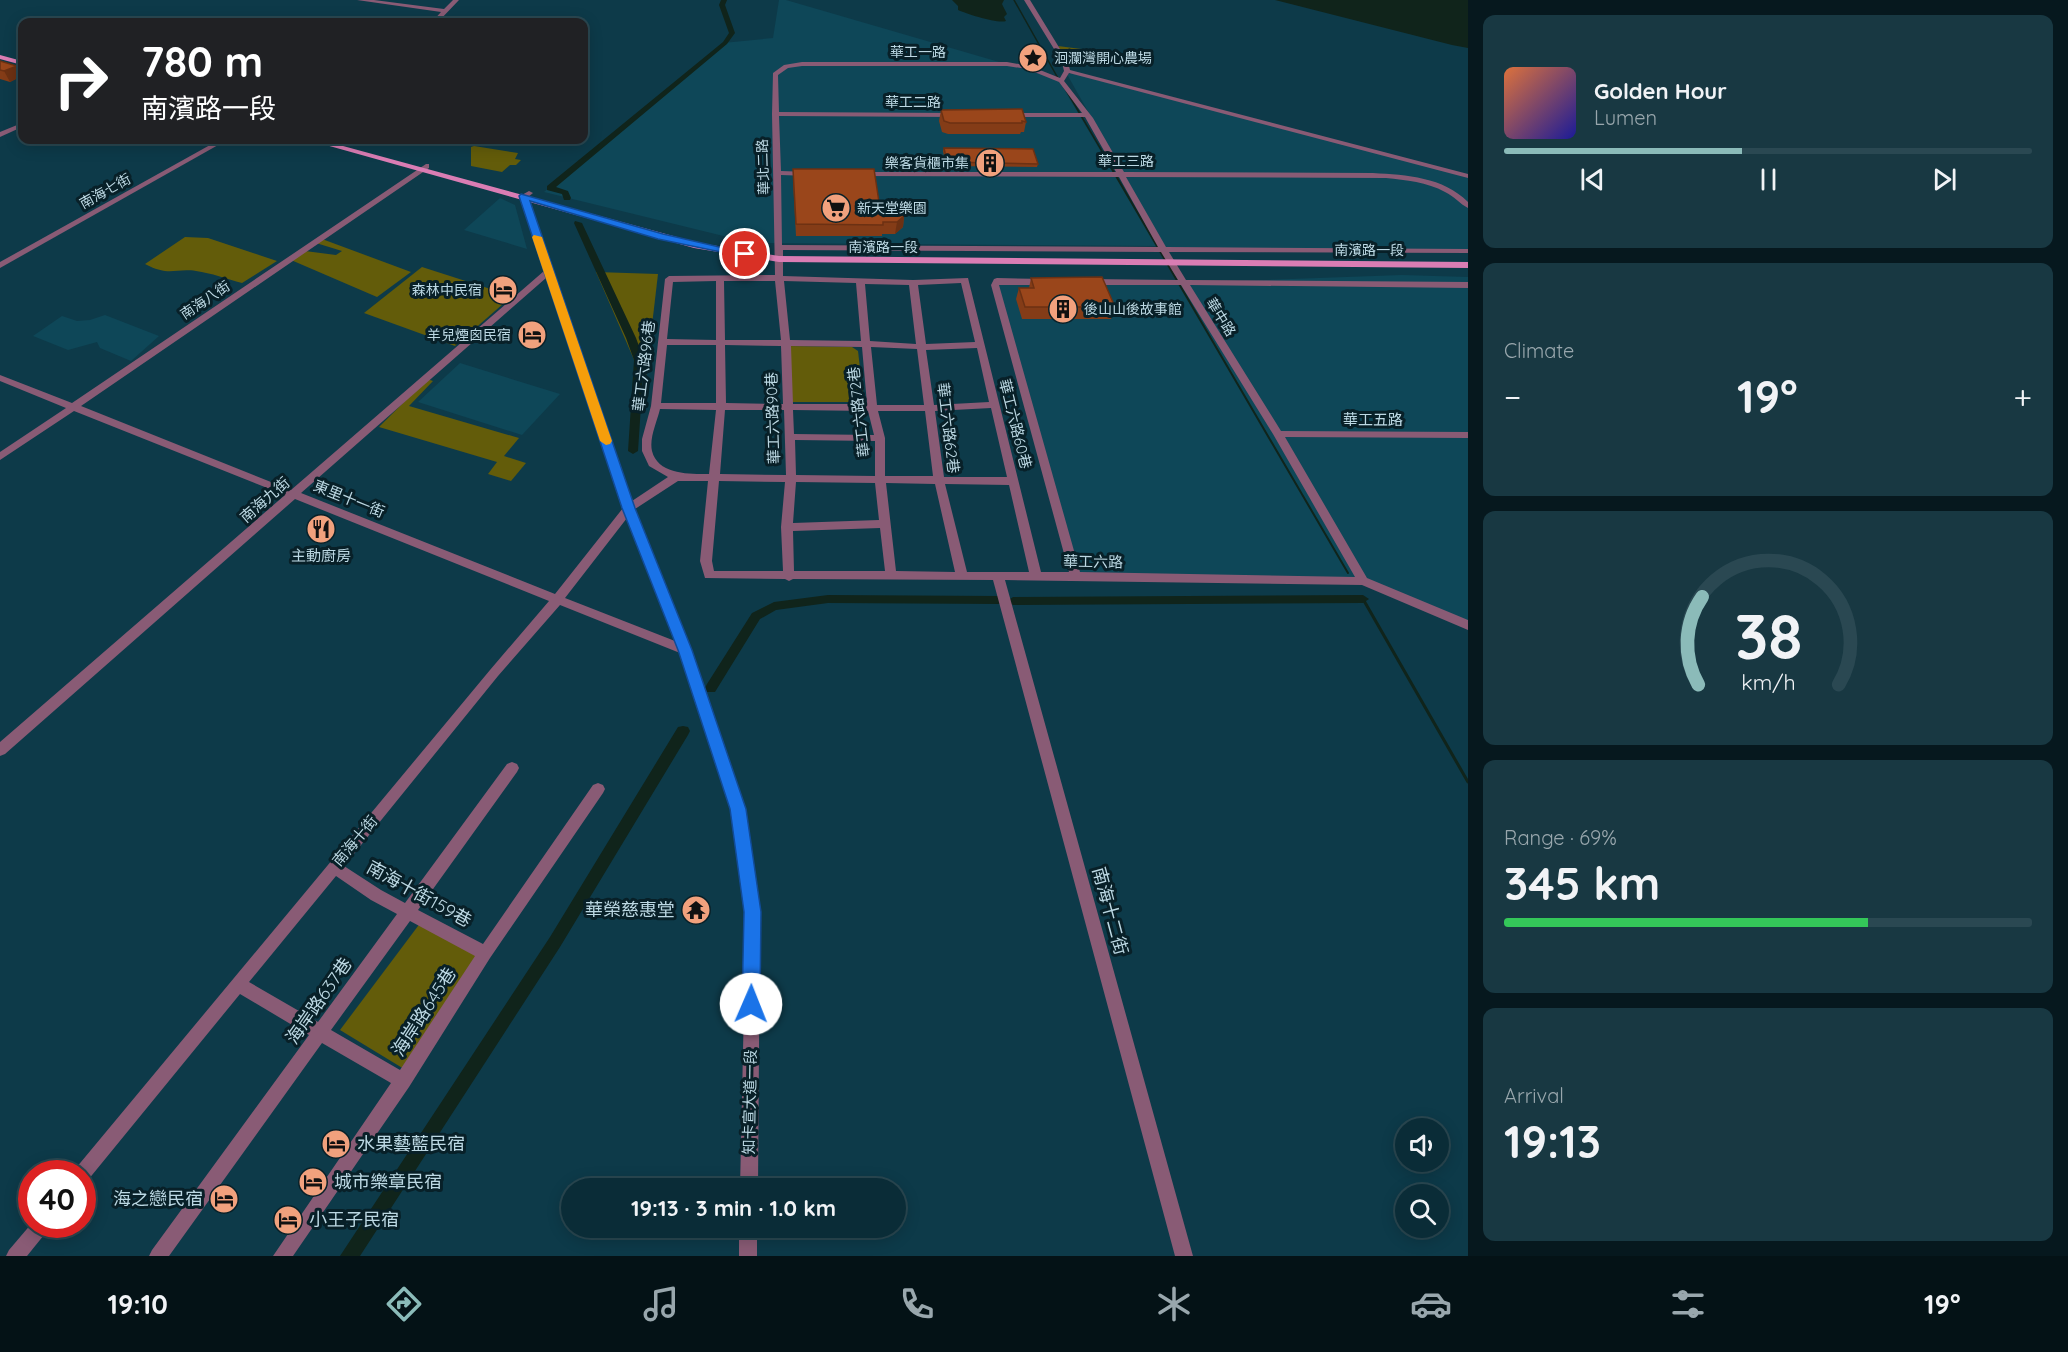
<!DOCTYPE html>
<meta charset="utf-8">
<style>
body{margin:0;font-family:Quicksand,"Noto Sans TC",sans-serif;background:#183842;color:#f1f3f6;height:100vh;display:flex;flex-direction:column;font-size:22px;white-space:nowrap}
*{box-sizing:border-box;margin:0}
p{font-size:20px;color:#99a7ad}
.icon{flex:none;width:33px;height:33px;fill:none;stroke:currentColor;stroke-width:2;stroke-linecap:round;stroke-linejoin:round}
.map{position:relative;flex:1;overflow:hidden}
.side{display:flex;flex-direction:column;gap:15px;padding:15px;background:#06181e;width:600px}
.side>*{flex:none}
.hud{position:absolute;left:18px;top:18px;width:570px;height:126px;border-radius:12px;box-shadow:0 3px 15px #0003,0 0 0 2px #2a4852;background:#202124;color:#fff;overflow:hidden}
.buttons{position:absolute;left:1395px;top:1118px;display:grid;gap:12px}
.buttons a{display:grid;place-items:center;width:54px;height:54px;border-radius:50%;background:#0a2c37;box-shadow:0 3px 15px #0003,0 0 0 2px #2a4852;font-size:30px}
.speed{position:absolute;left:18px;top:1160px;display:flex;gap:12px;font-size:30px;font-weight:700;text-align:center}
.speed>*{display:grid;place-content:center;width:78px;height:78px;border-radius:50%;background:#0a2c37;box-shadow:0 3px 15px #0003,0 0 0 2px #2a4852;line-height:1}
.speed .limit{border:9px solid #d22;background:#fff;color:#111}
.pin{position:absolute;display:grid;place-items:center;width:51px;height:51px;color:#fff;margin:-26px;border:3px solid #fff;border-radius:50%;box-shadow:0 2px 6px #0007}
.me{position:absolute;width:66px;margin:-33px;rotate:1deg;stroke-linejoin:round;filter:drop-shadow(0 0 4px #0008)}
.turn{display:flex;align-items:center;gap:21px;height:126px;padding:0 24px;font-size:27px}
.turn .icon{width:78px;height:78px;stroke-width:2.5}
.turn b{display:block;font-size:42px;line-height:51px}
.big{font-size:45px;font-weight:700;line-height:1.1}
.side .card{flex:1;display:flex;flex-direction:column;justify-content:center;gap:9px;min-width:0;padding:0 21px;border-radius:12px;background:#183842}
.side .dial{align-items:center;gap:0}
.dial svg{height:156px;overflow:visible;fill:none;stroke:#2a4852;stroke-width:7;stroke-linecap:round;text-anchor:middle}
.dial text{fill:#f1f3f6;stroke:none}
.song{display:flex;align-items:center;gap:18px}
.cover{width:72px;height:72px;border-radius:9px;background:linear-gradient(135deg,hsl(20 70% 55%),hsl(240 70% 35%))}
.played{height:6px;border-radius:3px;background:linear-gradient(90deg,#8bbbb9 45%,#2a4852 45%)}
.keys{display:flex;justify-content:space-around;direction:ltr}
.heat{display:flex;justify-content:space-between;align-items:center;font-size:33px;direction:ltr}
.charge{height:9px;border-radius:4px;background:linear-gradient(90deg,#34c759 69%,#2a4852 0)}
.trip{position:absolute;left:561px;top:1178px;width:345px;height:60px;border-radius:30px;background:#0a2c37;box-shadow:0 3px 15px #0003,0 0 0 2px #2a4852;font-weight:700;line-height:60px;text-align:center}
.tab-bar{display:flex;height:96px;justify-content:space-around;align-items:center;background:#041216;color:#99a7ad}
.tab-bar .icon{width:42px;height:42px}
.tab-bar .current{color:#8bbbb9}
.tab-bar b{font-size:27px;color:#f1f3f6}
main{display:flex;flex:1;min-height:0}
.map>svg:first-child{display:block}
.built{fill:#0e4758}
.green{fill:#635c0a}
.water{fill:#10241b}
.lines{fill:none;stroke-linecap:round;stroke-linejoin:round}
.stream-far2{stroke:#10241b;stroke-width:1.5}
.stream-far1{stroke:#10241b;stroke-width:2}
.stream{stroke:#10241b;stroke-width:3}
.canal{fill:#10241b;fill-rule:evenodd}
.minor{fill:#895b75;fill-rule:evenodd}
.major{fill:#da7db4;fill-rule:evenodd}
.wall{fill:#843c17}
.shaded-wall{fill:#6c3113}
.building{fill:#9a461b;stroke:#6c3113;stroke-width:1.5}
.route{fill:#1a73e8;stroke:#114b97;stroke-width:1.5}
.slow{fill:#f59e0b}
.labels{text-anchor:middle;stroke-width:6;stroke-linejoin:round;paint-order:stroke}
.far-street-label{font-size:14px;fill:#bcd8e3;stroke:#082028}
.far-poi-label{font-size:14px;fill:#bcd8e3;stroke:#082028;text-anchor:start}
.street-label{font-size:15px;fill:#bcd8e3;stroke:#082028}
.poi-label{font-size:15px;fill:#bcd8e3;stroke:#082028}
.near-street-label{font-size:18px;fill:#bcd8e3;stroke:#082028}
.near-poi-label{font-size:18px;fill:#bcd8e3;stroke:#082028;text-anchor:start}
</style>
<main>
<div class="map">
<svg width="1468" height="1256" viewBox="0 0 1468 1256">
<rect width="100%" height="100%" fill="#0d3a49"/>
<g class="built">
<path d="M779,0H786L1058,79L1157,246L752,243L544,192L723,43L773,38Z"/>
<path d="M1072,73L1468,177V250L1165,248L1068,76V74Z"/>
<path d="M500,198L515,205L527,249L464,230Z"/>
<path d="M1402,275L1468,277V625L1363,581L1076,577L997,281L1184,283Z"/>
<path d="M105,315L159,336L131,361L100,348L97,342L68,350L33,336L62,316L77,321L90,320Z"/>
<path d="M460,363L560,394L522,435L418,402Z"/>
</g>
<g class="green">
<path d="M1058,46L1120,54L1119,59L1062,52Z"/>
<path d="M474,146L518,153L515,159L521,160L516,165H510L502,172L471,166V147Z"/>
<path d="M185,237L208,238L277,261L242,283C227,279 211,273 196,271C174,268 170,277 145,264Z"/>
<path d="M322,239L411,272L377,297L291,260L305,251L336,255L342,251L316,243Z"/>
<path d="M422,267L512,296L455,346L364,313Z"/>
<path d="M596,272L658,274L645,385Z"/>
<path d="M788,346L852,347L858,351L864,402H789Z"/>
<path d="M427,379L433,381L409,406L519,438L504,456L526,463L511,481L488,474L497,462L379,427Z"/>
<path d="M421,922L487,959L409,1072L340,1030Z"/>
</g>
<g class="water">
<path d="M952,0H1004L1002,4L1007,14L1004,17L1006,21C998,24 967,14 958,10V6Z"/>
<path d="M1275,0H1468V48L1452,45Z"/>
</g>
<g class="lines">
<g class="stream-far2">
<path d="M1014,0L1059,80"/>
<path d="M1066,90L1103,153"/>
</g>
<path class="stream-far1" d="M1102,152L1348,573"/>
<path class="stream" d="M1363,599L1468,782"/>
<g class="canal">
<path d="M721,0H727L725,5L735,33L727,44L556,187L568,191L571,198L570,200H564L562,194L547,190V186L723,42L729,33L719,5Z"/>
<path d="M575,221L582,223L636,338L644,360L638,451L633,454L628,451L634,360L626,338L574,223Z"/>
<path d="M828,595L999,596L1005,600L999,604L828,603L776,610L760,619L715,692H707L705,688L707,684L752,613L774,602Z"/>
<path d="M1363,595L1369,599L1363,603L1013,605L1007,601L1013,597Z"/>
<path d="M683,726L688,727L690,731L688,735L560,947L360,1256H340L550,937L678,727Z"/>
</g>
<g class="minor">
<path d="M357,0H374L444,9L453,0H459L438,22H432L441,12Z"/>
<path d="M1024,0H1030L1068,62L1070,70L1468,174V178L1069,73L1064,81L1093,118L1124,172L1373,173C1407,175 1443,177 1468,202V208C1460,204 1454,196 1445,192C1427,182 1406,180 1386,178L1126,177L1166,247L1468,249V253L1169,252L1186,280L1468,282V288L1190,285L1281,431L1468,432V438L1285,437L1367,578L1468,620V630L1362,585L1005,580L1193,1256H1175L993,580L793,579L789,581L785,579L705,578L700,561L708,481H678L635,509L691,650L745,809L760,913L758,1188H740L746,913L731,809L680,653L560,605L498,676L344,866L381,890L405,903L507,764L512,762L517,764L519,768L517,772L418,910L483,944L593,785L598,783L603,785L605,789L603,793L490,958L409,1087L293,1256H273L391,1083L322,1043L169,1256H149L152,1250L309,1035L240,994L88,1180L82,1182V1173H74L76,1168L490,670L549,601L295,499L5,754L0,756V742L285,495L74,411L0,460V452L66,408L0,381V375L72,403L426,164H429V168L81,406L291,490L544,271L520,196L529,191L533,193L528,197L533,214L632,501L668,477L649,466L642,451V439L651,406L665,279L669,276L775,275L772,114L773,73L784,65L802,62H1007L1030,66L1060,78L1064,71L1062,62ZM802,66H1007L1027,69L1059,82L1082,113H1007L1003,115L1007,117H1085L1116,172H859L855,174L859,176L1119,177L1158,247L782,245L781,175L809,176L813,174L809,172L781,171L779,116L957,117L961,115L957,113L779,112L778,75L788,68ZM783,250L1161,252L1178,280L1088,279L1084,282L1088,285H1181L1273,434L1355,577L1080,572L999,285H1047L1051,282L1047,279L997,278L994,279L991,285L1069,572H1041L968,278L913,280L783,276ZM546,278L623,508L555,594L301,493ZM716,281V340L667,339L673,282ZM724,281H775L781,340H725ZM784,281L856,283L861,341L790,340ZM961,283L975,342L926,344L918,285ZM865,284L909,285L916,344L870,341ZM667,345H716V403H661ZM725,345L781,346L783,404L726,403ZM791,346L862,347L867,404H793ZM871,347L917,349L924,405H877ZM977,348L989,402L934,405L926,350ZM991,408L1007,477H944L935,411ZM660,409L716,410L709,474C690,474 658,475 652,451C649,438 657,422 660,409ZM725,410H784L786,475L720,474ZM793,410L868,411L874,435L794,434ZM878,411H925L933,476H885V438ZM795,440L875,441V476L796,475ZM719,481L785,482L781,527L783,571H714L712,561ZM796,482L875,483L879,520L793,523ZM886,483L935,484L955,572L896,571ZM945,484L1009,485L1029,572H967ZM627,518L675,641L565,598ZM880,528L885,571H794L793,531ZM336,876L371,900L397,914L318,1022L249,982ZM410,921L475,956L400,1070L331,1030Z"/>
<path d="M22,123V127L0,137V132Z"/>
<path d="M219,140H227L0,268V262Z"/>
<path d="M32,1223L51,1224L48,1230L27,1256H6L9,1250Z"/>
<rect x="739" y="1227" width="18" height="29"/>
</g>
<g class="major">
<path d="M0,55L22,61V65L0,59Z"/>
<path d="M308,140H321L699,243L779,256L1468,262V268L779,262L694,248Z"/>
</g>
</g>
<g class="wall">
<path d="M0,61L22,76L10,82L0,79Z"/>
<path d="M941,110L1026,122L1024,132H1021L1020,134H948L942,132L939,121Z"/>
<path d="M944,148L1038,164L1037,167L946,166L943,151Z"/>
<path d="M793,169L879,202L904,216L903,227L895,234H882V236H796L793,180Z"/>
<path d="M1031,278L1115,307L1111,319H1022L1016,299L1019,288H1029Z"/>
</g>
<g class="shaded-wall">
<path d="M17,66L22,76L10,82L4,71Z"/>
<path d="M904,216L903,227L895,234L897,222Z"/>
</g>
<g class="building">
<path d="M0,61L17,66L4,71L0,70Z"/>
<path d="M1022,109L1026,122L1022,121V123H950L944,121L941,110Z"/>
<path d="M944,148L1033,149L1038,164L947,162Z"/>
<path d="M793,169H874L879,202H892L904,216L897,222H883V225L796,224Z"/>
<path d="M1102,277L1115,307H1025L1019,288H1034L1031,278Z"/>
</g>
<path class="route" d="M521,194L663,234L750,254L745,257L658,239L530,201L635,508L692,650L746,809L761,912L760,1004L758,1011L751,1013L745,1011L742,1004L744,912L730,809L678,650L622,508L519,196Z"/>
<path class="slow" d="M534,235L542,237L612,441L610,444L606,445L600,441L532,237Z"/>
<defs>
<g id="sight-disc" transform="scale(1.5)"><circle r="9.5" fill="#f1a17d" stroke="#082028"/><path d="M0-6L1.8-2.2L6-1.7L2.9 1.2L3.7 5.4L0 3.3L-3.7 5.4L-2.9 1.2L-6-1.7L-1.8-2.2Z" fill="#111"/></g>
<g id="building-disc" transform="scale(1.5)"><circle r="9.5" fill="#f1a17d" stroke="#082028"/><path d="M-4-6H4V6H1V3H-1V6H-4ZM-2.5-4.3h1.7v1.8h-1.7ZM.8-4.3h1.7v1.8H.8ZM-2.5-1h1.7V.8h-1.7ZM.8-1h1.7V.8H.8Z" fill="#111"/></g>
<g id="supermarket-disc" transform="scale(1.5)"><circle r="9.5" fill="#f1a17d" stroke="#082028"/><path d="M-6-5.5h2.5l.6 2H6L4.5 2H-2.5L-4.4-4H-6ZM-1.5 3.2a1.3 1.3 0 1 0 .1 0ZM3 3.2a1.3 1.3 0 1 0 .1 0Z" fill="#111"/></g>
<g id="hotel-disc" transform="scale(1.5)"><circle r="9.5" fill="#f1a17d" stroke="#082028"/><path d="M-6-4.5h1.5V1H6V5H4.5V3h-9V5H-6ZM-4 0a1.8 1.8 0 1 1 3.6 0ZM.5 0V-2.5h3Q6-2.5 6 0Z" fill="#111"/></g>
<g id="restaurant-disc" transform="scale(1.5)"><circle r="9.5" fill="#f1a17d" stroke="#082028"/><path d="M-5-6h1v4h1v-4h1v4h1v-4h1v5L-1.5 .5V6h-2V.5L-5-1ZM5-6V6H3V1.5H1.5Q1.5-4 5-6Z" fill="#111"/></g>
<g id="temple-disc" transform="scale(1.5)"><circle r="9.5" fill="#f1a17d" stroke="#082028"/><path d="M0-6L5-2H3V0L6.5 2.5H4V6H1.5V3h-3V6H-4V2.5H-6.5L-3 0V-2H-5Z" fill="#111"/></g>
</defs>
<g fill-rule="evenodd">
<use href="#sight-disc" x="1033" y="58"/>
<use href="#building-disc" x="990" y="163"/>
<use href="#supermarket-disc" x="836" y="208"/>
<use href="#hotel-disc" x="503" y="290"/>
<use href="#building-disc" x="1063" y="309"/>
<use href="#hotel-disc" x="532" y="335"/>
<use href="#restaurant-disc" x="321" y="529"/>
<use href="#temple-disc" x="696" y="910"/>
<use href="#hotel-disc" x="336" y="1144"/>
<use href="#hotel-disc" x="313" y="1182"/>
<use href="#hotel-disc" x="224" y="1199"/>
<use href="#hotel-disc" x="288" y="1220"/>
</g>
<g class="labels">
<g class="far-street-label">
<text x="918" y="57">華工一路</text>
<text x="913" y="107">華工二路</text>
<text x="1126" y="166">華工三路</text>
<text transform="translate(763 167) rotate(-92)" y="5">華北二路</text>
<text transform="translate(105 191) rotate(-29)" y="5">南海七街</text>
<text x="883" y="252">南濱路一段</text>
<text x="1369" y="255">南濱路一段</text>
<text transform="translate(205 300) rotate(-34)" y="5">南海八街</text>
<text transform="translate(1221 317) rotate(58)" y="5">華中路</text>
</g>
<g class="far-poi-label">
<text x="1054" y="63">洄瀾灣開心農場</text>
<text x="969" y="168" text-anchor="end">樂客貨櫃市集</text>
<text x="857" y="213">新天堂樂園</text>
<text x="482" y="295" text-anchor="end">森林中民宿</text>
<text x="1084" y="314">後山山後故事館</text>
<text x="511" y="340" text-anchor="end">羊兒煙囪民宿</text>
</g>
<g class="street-label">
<text transform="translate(644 366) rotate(-83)" y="5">華工六路96巷</text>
<text transform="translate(859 412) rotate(-97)" y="5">華工六路72巷</text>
<text transform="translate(773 418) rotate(-92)" y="5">華工六路90巷</text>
<text x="1373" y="425">華工五路</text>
<text transform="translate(1015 424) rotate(76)" y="5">華工六路60巷</text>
<text transform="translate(948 428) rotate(83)" y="5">華工六路62巷</text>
<text transform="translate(349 499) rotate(22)" y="5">東里十一街</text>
<text transform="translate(265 500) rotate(-41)" y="5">南海九街</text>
<text transform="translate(1093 562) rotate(1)" y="5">華工六路</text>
<text transform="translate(355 841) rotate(-50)" y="5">南海十街</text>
<text transform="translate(750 1102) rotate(-89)" y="5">知卡宣大道一段</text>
</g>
<g class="poi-label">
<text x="321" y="561">主動廚房</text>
</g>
<g class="near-street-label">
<text transform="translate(419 894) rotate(29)" y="6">南海十街159巷</text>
<text transform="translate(1110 911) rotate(75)" y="6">南海十二街</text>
<text transform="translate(319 1001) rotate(-55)" y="6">海岸路637巷</text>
<text transform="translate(424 1012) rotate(-57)" y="6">海岸路645巷</text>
</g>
<g class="near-poi-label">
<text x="675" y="916" text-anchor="end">華榮慈惠堂</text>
<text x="357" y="1150">水果藝藍民宿</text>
<text x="334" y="1188">城市樂章民宿</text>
<text x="203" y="1205" text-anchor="end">海之戀民宿</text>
<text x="309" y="1226">小王子民宿</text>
</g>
</g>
</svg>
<div class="buttons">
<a><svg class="icon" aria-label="sound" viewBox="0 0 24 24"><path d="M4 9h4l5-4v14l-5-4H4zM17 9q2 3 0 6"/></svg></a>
<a><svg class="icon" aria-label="search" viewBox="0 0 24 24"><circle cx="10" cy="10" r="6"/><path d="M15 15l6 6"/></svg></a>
</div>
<div class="speed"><div class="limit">40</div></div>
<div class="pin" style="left:745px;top:254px;background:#d93025"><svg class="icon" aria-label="arrive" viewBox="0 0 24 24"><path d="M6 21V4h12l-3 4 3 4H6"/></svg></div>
<svg class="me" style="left:751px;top:1004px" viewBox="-20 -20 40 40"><circle r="19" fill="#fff"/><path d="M0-13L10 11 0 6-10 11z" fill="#1a73e8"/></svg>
<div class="trip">19:13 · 3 min · 1.0 km</div>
<div class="hud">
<div class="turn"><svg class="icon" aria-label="right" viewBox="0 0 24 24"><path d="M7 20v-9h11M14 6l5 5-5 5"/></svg><div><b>780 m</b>南濱路一段</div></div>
</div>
</div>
<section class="side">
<div class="card">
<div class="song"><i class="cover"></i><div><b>Golden Hour</b><p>Lumen</p></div></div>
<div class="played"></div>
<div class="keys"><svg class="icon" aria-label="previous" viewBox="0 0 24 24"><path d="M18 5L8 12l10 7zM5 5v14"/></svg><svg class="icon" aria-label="pause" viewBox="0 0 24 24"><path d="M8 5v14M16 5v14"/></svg><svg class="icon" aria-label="next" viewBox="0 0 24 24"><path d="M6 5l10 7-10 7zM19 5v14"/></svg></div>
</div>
<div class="card"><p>Climate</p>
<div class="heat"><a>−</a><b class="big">19°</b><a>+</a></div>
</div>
<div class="card dial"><svg viewBox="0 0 100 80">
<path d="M14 69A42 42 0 1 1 86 69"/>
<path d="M14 69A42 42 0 0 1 16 24" stroke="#8bbbb9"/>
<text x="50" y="56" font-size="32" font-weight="700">38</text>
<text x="50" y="72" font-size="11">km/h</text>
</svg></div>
<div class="card"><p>Range · 69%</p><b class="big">345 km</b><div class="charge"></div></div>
<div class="card"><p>Arrival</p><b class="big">19:13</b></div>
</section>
</main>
<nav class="tab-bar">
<b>19:10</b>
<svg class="icon current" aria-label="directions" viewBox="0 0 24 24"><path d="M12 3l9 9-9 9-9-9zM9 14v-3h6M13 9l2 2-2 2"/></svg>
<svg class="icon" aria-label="music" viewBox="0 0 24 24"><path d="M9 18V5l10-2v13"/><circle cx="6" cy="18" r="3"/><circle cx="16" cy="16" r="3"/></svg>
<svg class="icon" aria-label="phone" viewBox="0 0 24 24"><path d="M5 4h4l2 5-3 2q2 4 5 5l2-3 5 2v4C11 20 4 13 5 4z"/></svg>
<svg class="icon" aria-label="climate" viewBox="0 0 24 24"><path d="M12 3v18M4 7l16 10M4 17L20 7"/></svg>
<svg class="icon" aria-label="car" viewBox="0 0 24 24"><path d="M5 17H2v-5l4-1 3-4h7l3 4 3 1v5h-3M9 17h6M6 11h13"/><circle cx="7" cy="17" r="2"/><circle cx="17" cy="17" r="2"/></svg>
<svg class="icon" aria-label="filters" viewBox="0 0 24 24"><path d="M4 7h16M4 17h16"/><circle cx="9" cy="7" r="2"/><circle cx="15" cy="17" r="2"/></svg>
<b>19°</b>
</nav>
